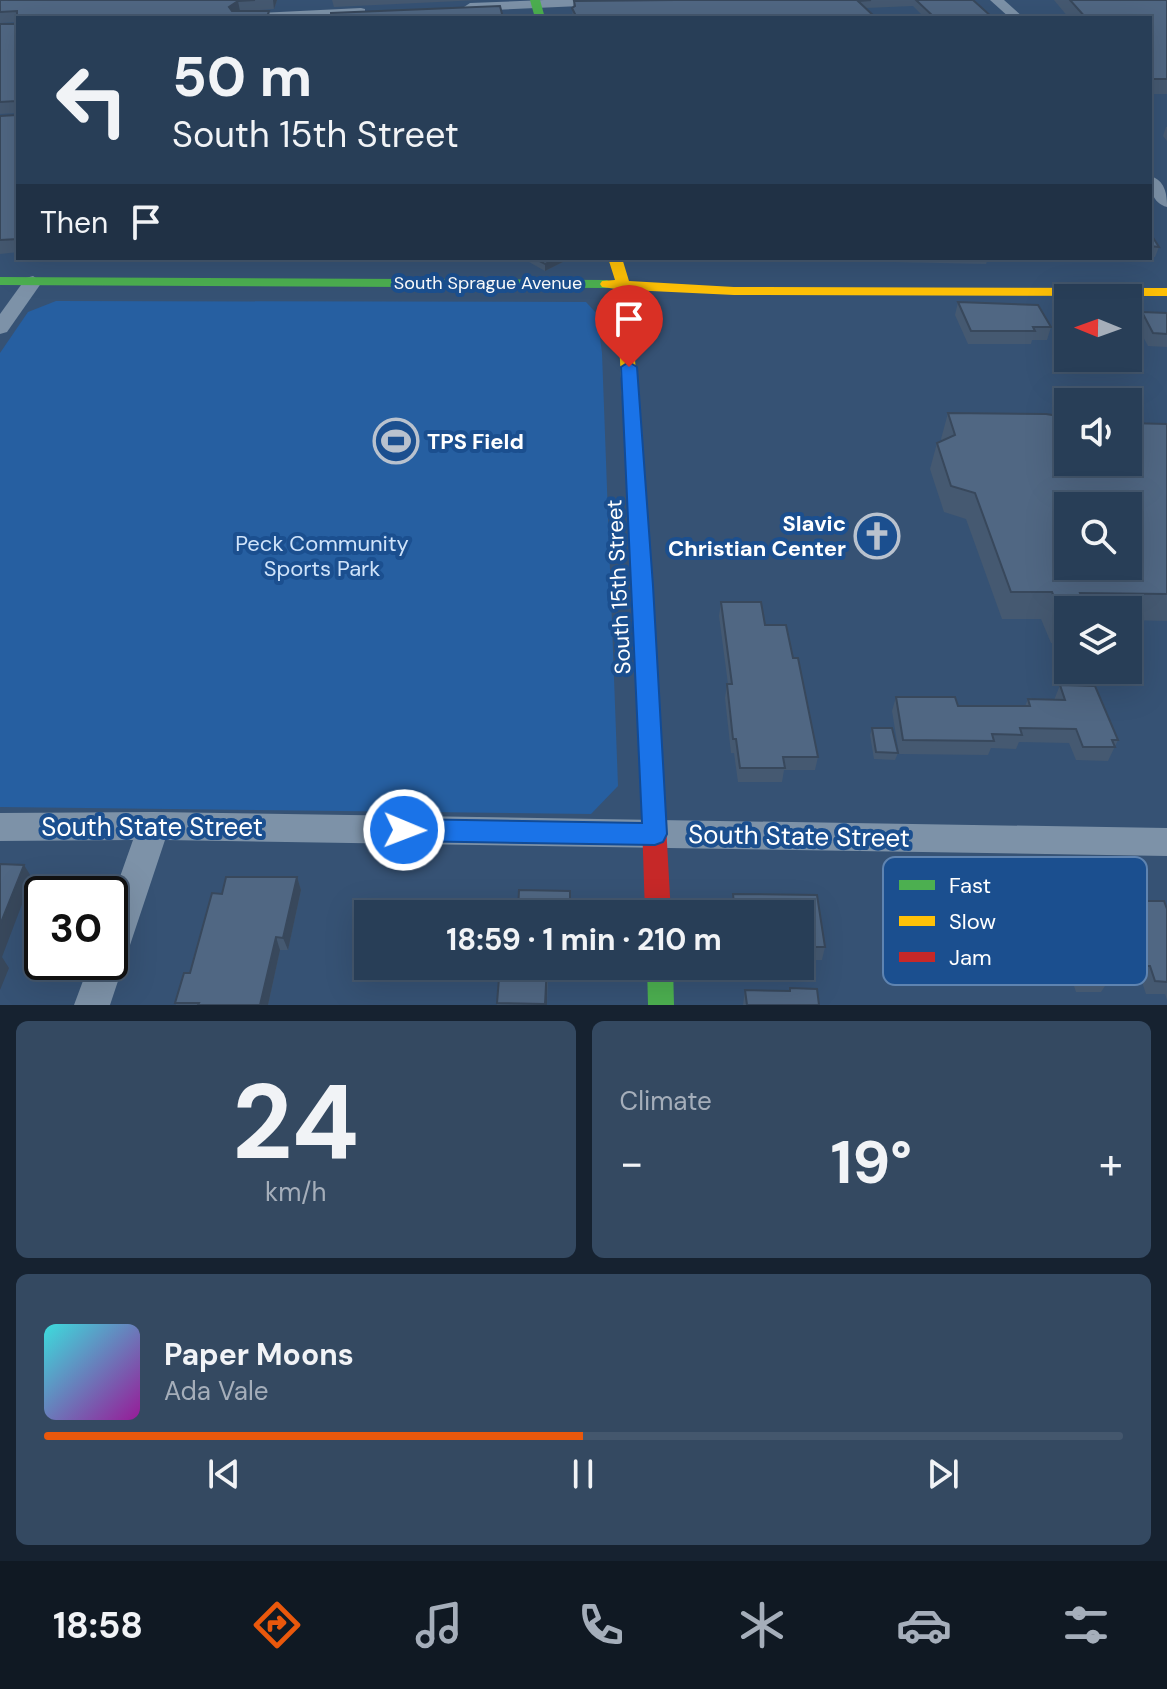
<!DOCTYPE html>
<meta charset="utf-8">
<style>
body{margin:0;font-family:"DM Sans",sans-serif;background:#344961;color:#f1f3f6;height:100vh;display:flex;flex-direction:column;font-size:30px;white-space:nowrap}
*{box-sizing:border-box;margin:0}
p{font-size:26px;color:#a5aeba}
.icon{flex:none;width:44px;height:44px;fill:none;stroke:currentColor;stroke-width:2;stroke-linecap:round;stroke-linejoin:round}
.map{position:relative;height:1005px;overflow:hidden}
.side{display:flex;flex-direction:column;gap:16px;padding:16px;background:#162230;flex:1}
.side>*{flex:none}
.banner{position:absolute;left:16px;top:16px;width:1136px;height:244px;border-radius:0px;box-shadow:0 8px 32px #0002,0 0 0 2px #44576d;background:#283e57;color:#f1f3f6;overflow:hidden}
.needle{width:52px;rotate:271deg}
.fabs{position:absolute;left:1054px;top:284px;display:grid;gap:16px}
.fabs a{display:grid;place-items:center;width:88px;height:88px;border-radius:0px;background:#283e57;box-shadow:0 8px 32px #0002,0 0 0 2px #44576d;font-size:40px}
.speed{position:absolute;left:24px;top:876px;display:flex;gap:16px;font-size:40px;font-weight:700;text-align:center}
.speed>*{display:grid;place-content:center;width:104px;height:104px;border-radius:50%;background:#283e57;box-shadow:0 8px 32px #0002,0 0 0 2px #44576d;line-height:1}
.speed .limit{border:4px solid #111;border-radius:12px;background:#fff;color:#111}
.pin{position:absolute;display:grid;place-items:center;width:68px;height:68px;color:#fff;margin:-82px -34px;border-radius:50% 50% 50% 0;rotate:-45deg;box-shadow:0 0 8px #0007}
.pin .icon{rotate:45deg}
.me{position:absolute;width:88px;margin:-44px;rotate:91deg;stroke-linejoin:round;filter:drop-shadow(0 0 6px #0008)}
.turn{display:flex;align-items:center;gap:28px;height:168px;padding:0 24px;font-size:36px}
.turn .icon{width:104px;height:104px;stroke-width:2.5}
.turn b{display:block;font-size:56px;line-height:68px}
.then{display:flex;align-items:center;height:76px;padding:0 24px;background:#0003;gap:16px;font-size:30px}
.big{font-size:60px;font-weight:700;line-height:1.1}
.side .card{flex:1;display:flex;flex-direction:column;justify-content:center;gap:12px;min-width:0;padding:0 28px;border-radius:12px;background:#344961}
.side .dial{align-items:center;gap:0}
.dial b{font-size:104px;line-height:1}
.song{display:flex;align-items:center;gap:24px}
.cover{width:96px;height:96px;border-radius:12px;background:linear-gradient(135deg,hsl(180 70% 55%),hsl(300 70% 35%))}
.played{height:8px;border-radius:4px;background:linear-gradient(90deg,#ea580c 50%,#44576d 50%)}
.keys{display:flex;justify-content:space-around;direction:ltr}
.heat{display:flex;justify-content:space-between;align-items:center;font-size:44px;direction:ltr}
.side .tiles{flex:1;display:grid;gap:16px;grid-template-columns:1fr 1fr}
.card:last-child{grid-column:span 2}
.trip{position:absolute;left:354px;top:900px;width:460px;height:80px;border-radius:0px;background:#283e57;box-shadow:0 8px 32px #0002,0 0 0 2px #44576d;font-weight:700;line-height:80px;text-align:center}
.dock{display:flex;height:128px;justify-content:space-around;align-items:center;background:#101923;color:#a5aeba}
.dock .icon{width:56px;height:56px}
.dock .on{color:#ea580c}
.dock b{font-size:36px;color:#f1f3f6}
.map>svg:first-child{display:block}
.green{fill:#265fa1}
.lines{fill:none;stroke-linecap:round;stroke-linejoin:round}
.street{fill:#7d92a8;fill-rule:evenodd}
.fast{fill:#4caf50;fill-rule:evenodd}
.slow{fill:#ffc107;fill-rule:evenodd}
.jam{fill:#c62828;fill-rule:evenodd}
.wall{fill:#455971}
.shaded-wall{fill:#38485c}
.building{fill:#506783;stroke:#38485c;stroke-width:2;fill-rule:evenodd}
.route{fill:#1a73e8;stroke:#114b97;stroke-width:2}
.labels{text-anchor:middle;stroke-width:8;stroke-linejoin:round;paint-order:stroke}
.far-street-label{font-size:18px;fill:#fff;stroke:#1b4f8f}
.poi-label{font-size:22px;font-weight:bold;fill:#fff;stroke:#1b4f8f;text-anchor:start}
.park-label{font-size:22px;fill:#cfe3fa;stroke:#1b4f8f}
.street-label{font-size:22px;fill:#fff;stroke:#1b4f8f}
.near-street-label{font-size:26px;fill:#fff;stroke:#1b4f8f}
.key{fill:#1b4f8f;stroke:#5f84b1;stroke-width:2}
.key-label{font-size:22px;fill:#fff}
</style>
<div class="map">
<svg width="1167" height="1005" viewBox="0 0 1167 1005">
<rect width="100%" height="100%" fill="#365274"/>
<path class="green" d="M56,301L586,302L597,314L602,353L618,786L591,814L0,807V353L28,312Z"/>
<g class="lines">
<g class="street">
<path d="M544,0H631L625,4L470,11L464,7L470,3Z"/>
<path d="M990,0H1004L1024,18H1010Z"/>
<path d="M361,8L365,9V15L234,18L240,14Z"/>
<path d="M1150,176C1165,180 1167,194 1167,207C1152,203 1150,189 1150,176Z"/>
<path d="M33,276L42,282L7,332L0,334V314L26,278Z"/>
<path d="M154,812L1167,828V856L165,840L110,1005H74L90,962H110V905L133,840L0,841V813Z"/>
</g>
<g class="fast">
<path d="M530,0H540L545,18H535Z"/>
<path d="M0,277L607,280L614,284L607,288L0,285Z"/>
<path d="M647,966H673L674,1005H648Z"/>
</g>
<path class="slow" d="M608,258H622L629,281L734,287L1167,288V296L734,295L630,290L657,665L654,671L647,673L640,671L637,665L616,289L602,287L600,284L602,281L615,280Z"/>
<path class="jam" d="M647,657L654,659L657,665L671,914H645L637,665L640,659Z"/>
</g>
<g class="wall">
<path d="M0,0H277L274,9L248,11H269L270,17L18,18V252L0,254V116L16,115V113L0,114V24H17V22L0,23Z"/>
<path d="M332,0H480L334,7Z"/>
<path d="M671,0H973L993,18H925L913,6L866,8L876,18H573L572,16L574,1Z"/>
<path d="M1054,0H1167V94H1150V18H1069Z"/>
<path d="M1166,127H1167V141L1163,136Z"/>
<path d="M1150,246L1159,247L1155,257H1150Z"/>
<path d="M522,258H571L545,271Z"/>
<path d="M799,258H1050L988,259L986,264L799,260Z"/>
<path d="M958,302L1051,327L1047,340H1032L1031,344H968L955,315Z"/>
<path d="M1142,312L1167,313V347L1148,346L1137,325Z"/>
<path d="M948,413L1061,423L1167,424V621L1128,620V610H1068V643H1051L1041,619H1002L966,519L944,512L930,469L937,443L942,441L941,439Z"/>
<path d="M721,602L765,625L793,658L818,757L815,770H784L782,782H738L734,753H731L725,698L727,684H728L719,616Z"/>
<path d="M1060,685L1118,740L1108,761L1076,760L1069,743L1019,742L1016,749L991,748L988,755L899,754L892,711L896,697L958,706H1025L1028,699L1054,700Z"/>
<path d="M872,728L898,753L895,760L874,759L870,735Z"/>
<path d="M297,877L301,890L288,950H280L268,1005H176L175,1003L190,973L222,894Z"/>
<path d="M733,894L817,895L825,947L822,960H800V914H731V907Z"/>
<path d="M1136,901L1167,909V1000L1165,994H1146L1141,979L1109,978V980L1101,992H1076L1072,980H1068L1051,925L1054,919V917L1061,904L1085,911L1129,912Z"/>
<path d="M494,966H573V981L548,980L547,1005H497L499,976H495Z"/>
<path d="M790,988L819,1005H743L745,990L789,991Z"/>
</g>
<g class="shaded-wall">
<path d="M273,0H277L274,9Z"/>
<path d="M238,1L240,11L231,18L229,7Z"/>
<path d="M558,258H571L545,271V264Z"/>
<path d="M24,865L32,878L2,957L9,968L0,990V925Z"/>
<path d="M297,877L301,890L288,950L283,938Z"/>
<path d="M276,937L280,950L268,1005H260Z"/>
<path d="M547,966V1005H545Z"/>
</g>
<g class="building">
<path d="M0,0H255L238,1L229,7L232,11H269L267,17H276V18H18V239L0,240V116L16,115V101L0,102V24H17V11L0,12Z"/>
<path d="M676,0H871L858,1L876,18H577L572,8L575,6L574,1Z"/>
<path d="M916,0H973L993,18H935Z"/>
<path d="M1070,0H1167V79H1150V18H1086Z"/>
<path d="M500,6L503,18H331V13Z"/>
<path d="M1150,233L1159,247L1150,246Z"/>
<path d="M534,258H558L545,264Z"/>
<path d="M958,302L1038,305L1051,327H1033L1035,331H971Z"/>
<path d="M1142,312L1167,313V334L1153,333Z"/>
<path d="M948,413L1046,414L1058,416L1061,423H1068V462H1128V423L1167,424V594L1080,593L1087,610H1068V616H1062L1052,592H1011L975,493L951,486L937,443L955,435ZM1068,506H1128V566H1068Z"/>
<path d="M721,602H761L765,625H786L793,658H798L818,757H783L785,768H740L736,739H733L727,684H732Z"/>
<path d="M1060,685L1095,686L1118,740H1112L1115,747H1083L1076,729L1020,728L1022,735L992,734L994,741L903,740L896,697H955L958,706H1030L1028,699L1065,700Z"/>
<path d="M872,728H892L898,753L876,752Z"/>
<path d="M0,864L24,865L0,925Z"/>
<path d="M226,877H297L283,938L276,937L260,1005H198L199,1003H175L184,973H190L212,893L222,894Z"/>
<path d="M519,890L570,891V914H496V911H518Z"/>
<path d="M733,894L817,895L825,947H800V914H735Z"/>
<path d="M1136,901H1164L1167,909V982L1155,981L1150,966H1104L1109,980L1084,979L1080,967H1076L1058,912H1063L1061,904H1083L1085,911L1141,912Z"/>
<path d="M500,966H547L545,1004L497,1003Z"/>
<path d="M790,988L817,989L819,1005H747L745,990L790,991Z"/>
</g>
<path class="route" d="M629,362L637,367L653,586L667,834L663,842L655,845L404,841L396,838L392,830L396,822L404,819L642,823L621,367Z"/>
<defs>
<g id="stadium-ring" transform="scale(2.3)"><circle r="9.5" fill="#1b4f8f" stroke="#b9c2ce" stroke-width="1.5"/><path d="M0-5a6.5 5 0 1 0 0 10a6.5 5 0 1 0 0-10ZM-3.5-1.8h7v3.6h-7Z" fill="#b9c2ce"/></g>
<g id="church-ring" transform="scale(2.3)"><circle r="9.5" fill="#1b4f8f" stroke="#b9c2ce" stroke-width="1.5"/><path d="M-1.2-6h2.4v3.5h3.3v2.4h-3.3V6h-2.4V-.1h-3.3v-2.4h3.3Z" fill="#b9c2ce"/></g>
</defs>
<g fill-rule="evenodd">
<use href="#stadium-ring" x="396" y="441"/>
<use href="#church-ring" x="877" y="536"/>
</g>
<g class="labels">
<g class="far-street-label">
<text x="488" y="289">South Sprague Avenue</text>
</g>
<g class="poi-label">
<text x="427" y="449">TPS Field</text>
<text x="846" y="531" text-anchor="end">Slavic<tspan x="846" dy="25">Christian Center</tspan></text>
</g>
<g class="park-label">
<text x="322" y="551">Peck Community<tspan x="322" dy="25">Sports Park</tspan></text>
</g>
<g class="street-label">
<text transform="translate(618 587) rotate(-93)" y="8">South 15th Street</text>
</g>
<g class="near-street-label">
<text x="152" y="836">South State Street</text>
<text transform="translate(799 836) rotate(1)" y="9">South State Street</text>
</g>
</g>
<rect x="883" y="857" width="264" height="128" rx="12" class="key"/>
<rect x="899" y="880" width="36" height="10" fill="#4caf50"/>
<rect x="899" y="916" width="36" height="10" fill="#ffc107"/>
<rect x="899" y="952" width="36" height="10" fill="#c62828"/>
<g class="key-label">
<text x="949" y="893">Fast</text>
<text x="949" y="929">Slow</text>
<text x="949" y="965">Jam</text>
</g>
</svg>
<div class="fabs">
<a><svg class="needle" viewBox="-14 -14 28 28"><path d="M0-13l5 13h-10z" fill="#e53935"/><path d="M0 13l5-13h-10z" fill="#a5aeba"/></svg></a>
<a><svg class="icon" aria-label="sound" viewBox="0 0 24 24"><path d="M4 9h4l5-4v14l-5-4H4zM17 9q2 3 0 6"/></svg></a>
<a><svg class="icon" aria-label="search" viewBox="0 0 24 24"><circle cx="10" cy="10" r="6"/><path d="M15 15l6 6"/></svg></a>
<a><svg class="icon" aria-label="layers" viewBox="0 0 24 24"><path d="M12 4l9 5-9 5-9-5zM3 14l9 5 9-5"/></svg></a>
</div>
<div class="speed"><div class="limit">30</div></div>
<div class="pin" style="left:629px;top:367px;background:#d93025"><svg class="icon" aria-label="arrive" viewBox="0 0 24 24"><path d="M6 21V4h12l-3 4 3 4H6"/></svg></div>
<svg class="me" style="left:404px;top:830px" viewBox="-20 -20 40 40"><circle r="17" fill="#1a73e8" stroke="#fff" stroke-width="3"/><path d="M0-11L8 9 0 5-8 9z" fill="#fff"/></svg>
<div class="trip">18:59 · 1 min · 210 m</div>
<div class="banner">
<div class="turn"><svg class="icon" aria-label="left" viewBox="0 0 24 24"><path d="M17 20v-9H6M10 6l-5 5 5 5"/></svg><div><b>50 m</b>South 15th Street</div></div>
<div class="then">Then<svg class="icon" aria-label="arrive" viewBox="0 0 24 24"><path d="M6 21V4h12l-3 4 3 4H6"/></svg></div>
</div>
</div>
<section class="side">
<div class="tiles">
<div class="card dial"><b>24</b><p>km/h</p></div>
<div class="card"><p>Climate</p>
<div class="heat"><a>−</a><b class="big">19°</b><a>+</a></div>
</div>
<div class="card">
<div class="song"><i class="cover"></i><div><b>Paper Moons</b><p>Ada Vale</p></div></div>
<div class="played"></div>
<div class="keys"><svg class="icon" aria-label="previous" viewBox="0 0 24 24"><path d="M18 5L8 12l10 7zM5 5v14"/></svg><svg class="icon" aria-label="pause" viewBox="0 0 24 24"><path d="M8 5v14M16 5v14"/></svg><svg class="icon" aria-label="next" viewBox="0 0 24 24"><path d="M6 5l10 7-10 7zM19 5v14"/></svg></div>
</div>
</div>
</section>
<nav class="dock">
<b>18:58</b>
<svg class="icon on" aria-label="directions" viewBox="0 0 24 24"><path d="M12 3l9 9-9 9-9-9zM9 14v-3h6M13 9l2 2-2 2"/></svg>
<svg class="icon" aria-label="music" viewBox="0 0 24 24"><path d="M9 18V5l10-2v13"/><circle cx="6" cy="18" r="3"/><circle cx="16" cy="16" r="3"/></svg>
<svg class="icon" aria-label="phone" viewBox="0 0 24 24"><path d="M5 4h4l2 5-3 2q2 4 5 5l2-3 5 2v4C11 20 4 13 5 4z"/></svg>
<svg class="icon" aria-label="climate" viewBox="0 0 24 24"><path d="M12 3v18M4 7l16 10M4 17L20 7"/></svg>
<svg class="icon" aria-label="car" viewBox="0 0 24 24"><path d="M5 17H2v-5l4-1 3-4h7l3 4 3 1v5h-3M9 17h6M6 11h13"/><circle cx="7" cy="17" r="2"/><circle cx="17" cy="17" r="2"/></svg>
<svg class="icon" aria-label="filters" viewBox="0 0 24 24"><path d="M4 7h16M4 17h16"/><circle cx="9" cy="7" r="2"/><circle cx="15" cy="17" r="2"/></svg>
</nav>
